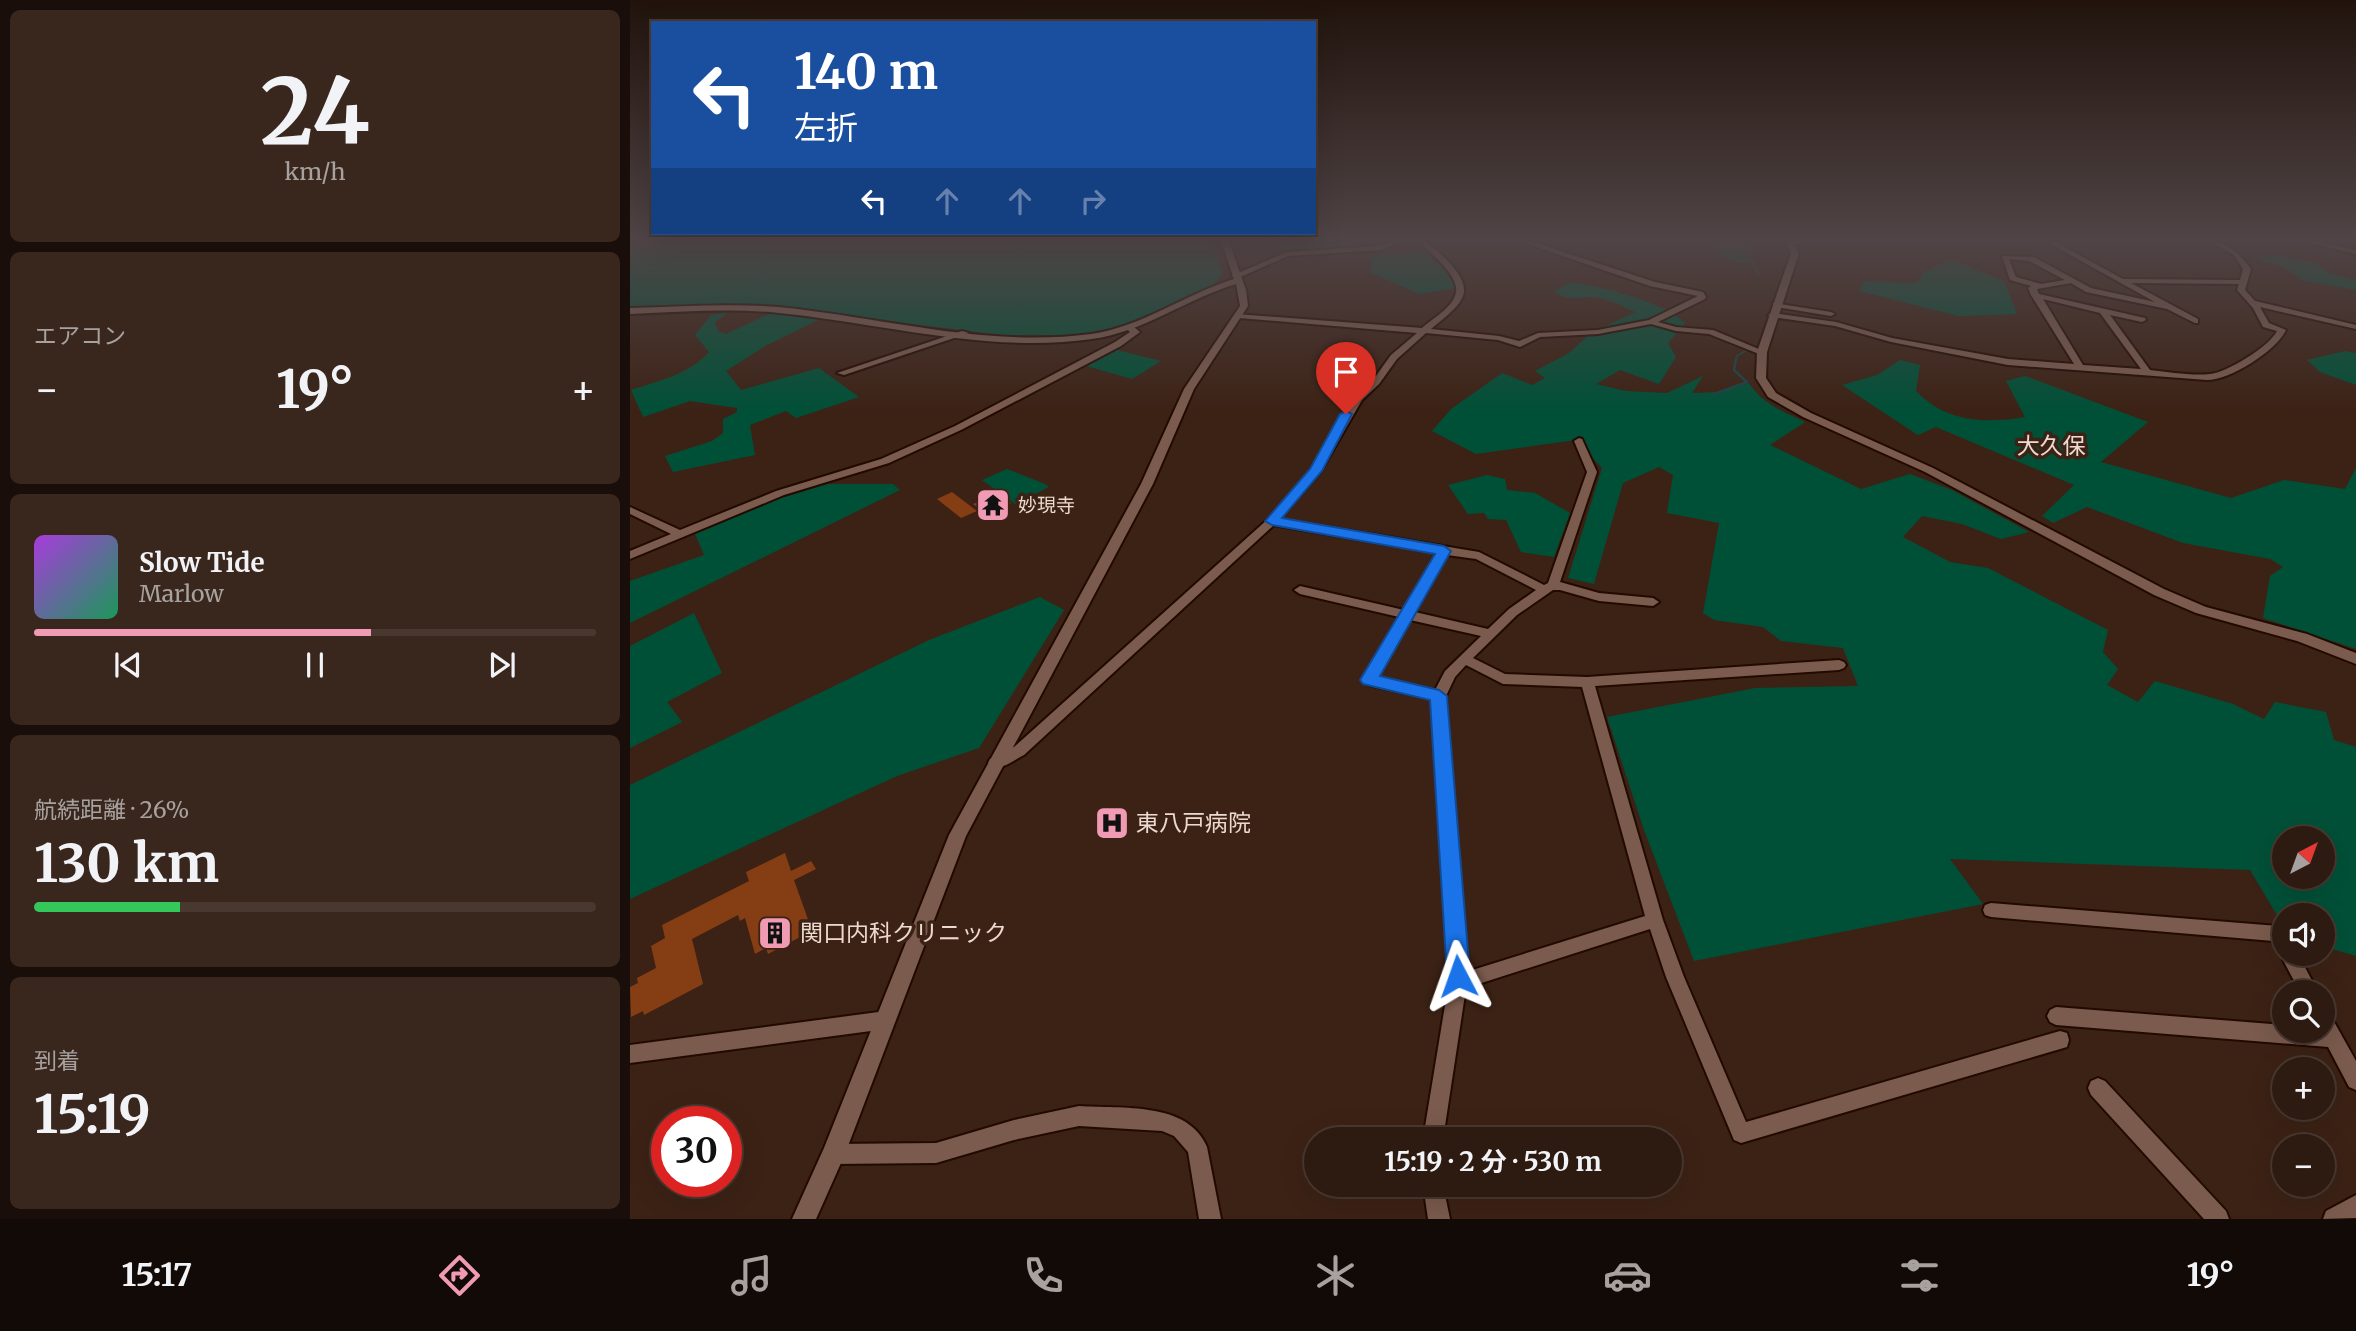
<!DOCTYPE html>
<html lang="ja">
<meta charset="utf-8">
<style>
body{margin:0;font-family:Merriweather,"Noto Sans JP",serif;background:#39271e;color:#f1f3f6;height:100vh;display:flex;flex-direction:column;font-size:26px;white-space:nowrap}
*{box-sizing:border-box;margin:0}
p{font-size:23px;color:#a7a19f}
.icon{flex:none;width:38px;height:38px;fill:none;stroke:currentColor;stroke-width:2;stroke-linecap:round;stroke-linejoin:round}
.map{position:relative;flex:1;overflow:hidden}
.details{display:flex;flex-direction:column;gap:10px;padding:10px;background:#190e09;width:630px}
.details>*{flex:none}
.guide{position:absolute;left:21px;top:21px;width:665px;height:214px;border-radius:0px;box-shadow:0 7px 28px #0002,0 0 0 2px #483830;background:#1a4fa0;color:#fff;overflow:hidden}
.needle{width:46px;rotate:41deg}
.tools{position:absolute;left:1642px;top:826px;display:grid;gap:14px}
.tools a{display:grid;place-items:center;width:63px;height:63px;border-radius:50%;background:#2d1a10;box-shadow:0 7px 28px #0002,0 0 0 2px #483830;font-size:35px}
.speed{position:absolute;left:21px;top:1106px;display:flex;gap:14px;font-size:35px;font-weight:700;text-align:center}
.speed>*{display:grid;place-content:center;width:91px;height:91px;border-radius:50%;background:#2d1a10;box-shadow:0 7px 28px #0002,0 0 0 2px #483830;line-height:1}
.speed .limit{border:10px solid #d22;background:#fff;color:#111}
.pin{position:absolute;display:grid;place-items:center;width:60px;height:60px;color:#fff;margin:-72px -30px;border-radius:50% 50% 50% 0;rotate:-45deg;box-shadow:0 0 7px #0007}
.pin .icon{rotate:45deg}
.me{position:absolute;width:77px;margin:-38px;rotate:356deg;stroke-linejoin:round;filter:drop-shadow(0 0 5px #0008)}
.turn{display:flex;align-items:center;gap:24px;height:147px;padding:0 28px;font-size:32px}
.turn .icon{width:91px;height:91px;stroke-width:2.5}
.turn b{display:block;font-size:49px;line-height:60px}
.lanes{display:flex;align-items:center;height:66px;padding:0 28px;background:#0003;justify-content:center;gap:35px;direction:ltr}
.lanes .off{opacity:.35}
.big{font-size:52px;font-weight:700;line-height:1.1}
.details .tile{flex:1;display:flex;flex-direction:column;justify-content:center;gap:10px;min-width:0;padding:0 24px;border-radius:10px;background:#39271e}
.details .dial{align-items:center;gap:0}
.dial b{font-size:91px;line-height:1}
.song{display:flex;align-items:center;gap:21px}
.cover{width:84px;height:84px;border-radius:10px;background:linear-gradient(135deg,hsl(280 70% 55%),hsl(150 70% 35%))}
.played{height:7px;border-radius:4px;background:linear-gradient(90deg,#f19ab3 60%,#483830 60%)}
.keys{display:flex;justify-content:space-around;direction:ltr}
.heat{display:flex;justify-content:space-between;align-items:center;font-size:38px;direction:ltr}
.charge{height:10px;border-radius:5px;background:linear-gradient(90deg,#34c759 26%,#483830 0)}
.trip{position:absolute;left:674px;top:1127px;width:378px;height:70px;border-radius:35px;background:#2d1a10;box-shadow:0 7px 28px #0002,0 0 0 2px #483830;font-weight:700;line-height:70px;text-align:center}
.tabs{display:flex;height:112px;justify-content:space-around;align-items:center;background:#120a06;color:#a7a19f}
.tabs .icon{width:49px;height:49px}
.tabs .active{color:#f19ab3}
.tabs b{font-size:32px;color:#f1f3f6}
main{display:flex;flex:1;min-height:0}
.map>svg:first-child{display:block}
.green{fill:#005037;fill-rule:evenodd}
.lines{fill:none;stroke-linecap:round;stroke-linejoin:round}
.stream-far1{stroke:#1b4346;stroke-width:2}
.stream{stroke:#1b4346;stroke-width:2.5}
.building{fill:#853d14}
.minor-casing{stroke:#220a01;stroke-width:4}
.tertiary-casing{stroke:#220a01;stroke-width:4}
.minor{fill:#7a5b4d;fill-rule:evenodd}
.tertiary{fill:#7a5b4d;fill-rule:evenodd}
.route{fill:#1a73e8;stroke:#114b97;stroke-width:2}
.labels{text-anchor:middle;stroke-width:7;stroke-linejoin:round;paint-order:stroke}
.poi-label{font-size:19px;fill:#ecdad2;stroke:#3c2215;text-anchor:start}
.quarter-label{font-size:23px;fill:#ecdad2;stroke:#3c2215}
.near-poi-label{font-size:23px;fill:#ecdad2;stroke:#3c2215;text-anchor:start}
</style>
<main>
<section class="details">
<div class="tile dial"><b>24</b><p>km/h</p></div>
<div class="tile"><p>エアコン</p>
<div class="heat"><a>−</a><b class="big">19°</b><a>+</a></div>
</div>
<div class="tile">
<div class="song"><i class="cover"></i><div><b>Slow Tide</b><p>Marlow</p></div></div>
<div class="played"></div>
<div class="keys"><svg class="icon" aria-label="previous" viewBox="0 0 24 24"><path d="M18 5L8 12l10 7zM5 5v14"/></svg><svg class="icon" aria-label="pause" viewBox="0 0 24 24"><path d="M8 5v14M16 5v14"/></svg><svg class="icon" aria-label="next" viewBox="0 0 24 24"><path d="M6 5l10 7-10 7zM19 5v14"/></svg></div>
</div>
<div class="tile"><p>航続距離 · 26%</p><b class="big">130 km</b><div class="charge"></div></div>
<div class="tile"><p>到着</p><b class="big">15:19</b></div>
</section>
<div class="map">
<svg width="1726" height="1219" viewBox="0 0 1726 1219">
<rect width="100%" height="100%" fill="#3c2215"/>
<g class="green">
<path d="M0,241H585L586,254L593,275L580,286L508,323L452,335H373L135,306L0,309Z"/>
<path d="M644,241L666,244L733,241L737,247L656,252Z"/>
<path d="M1080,241H1121L1124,246L1116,253L1119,262C1105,266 1085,256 1080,241Z"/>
<path d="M796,250L803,256L800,257L805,264L810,263L826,288L790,294L739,272L742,263L738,256Z"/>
<path d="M1646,255L1687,263L1699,273L1726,280V290L1671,280L1655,268L1623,258Z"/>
<path d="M1320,259L1374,281L1387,314L1329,316L1229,291L1234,281L1287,283L1294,272Z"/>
<path d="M940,282C967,285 1037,303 1055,323L1038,343L1046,357L1029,384L990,370L966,384L996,391L1037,393L1073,376L1062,393L1089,392L1119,383C1131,403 1154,412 1175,422L1140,445L1231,489L1280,474L1322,490L1399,532L1371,539L1332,524L1292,516L1273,537L1320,562L1358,568L1478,630L1473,652L1488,669L1477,685L1508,702L1525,681L1603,704L1634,719L1645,702L1696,712L1704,740L1726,747V956L1692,946V915H1654V927L1620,870L1320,859L1353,904L1064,961L1014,830L977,717L1125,688L1228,686L1213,648L1151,641L1133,627L1084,620L1073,613L1089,523L1037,513L1043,475L1029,467L993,483L964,584L938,578L972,468L946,440L846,454L802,431L821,409L872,373L902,385L915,378L905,371L939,353L962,332L1006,312C995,308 981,300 969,298C952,295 941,303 924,292ZM1654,838H1692V877H1654Z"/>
<path d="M143,312L190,319L135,346L96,371L111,390L189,368L229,397L166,418L156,411L120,425L125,455L43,472L35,456L82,441L93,433V419L107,412V408L60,401L13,417L1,390C28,381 60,374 79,352L65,335L81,315L97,313L85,322L88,331L96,334Z"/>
<path d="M483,349L531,361L502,379L453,365Z"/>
<path d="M1715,351L1726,353V385L1690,372L1677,360Z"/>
<path d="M1270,360L1290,365L1286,391C1316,422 1354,424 1395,417L1376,381L1395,376L1518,422L1471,462L1601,498L1654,480L1715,489L1726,468V649L1633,618L1640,576L1653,567L1640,559L1553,543L1457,507L1423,523L1412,516L1444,485L1306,427L1288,435L1212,385L1247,375Z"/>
<path d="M377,469L415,484L419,487L385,504L352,480Z"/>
<path d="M857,475L875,479L877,490L905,493L940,513L924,557L891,552L876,520L858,519L854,513L838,514L818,485Z"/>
<path d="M197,484H263L270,490L0,623V581L74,555L65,534L151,498Z"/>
<path d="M410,597L434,610L349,748L267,776L0,899V785L299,640Z"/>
<path d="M64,613L92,673L37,702L52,722L0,748V646Z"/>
</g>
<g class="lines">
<g class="stream-far1">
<path d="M1124,241L1126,247L1118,254L1129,275"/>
<path d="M1106,360L1107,356L1117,350"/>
</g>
<path class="stream" d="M1084,394L1117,382L1104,370L1106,359"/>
</g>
<g class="building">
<path d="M322,492L347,511L331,518L307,499Z"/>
<path d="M369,494L381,503L357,514L343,504Z"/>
<path d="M155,853L161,871L181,861L186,869L164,880L180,925L170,930L172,936L138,954L136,948L125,954L115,918L110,921L108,915L62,939L73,984L14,1015L13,1011L1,1017L0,987L8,983L7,978L26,968L21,946L35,938L32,925L119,881L116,872Z"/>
</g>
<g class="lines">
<g class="minor-casing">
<g id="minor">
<path d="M763,241H774L750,250L658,256L608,278L601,276L657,252L749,246Z"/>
<path d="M789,241H796C809,253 840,276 833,296C828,309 811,320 801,329L869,336L889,341L908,333L968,330L1019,320L1068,296L1020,286L889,241H900L1025,282L1073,292L1076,297L1075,299L1028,322L1046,327L1083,330L1136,352L1129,354L1079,334L1046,331L1021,324L968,334L910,337L890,347L868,340L796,333L767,359L749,384L732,400L691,471L650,519L849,552L914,585L918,583L957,472L944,441L949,438L952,439L967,472L930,582L969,593L1023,598L1029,602L1023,606L969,601L930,590H923L887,615L843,658L875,674L957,677L1209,660L1214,662L1216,665L1214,668L1209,670L965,686L1033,920L1054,977L1116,1122L1430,1031L1437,1033L1439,1040L1437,1047L1111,1143L1104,1140L1036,977L1020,929L836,988L813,1139H793L819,981L802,699L739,685L734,683L732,680L769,617L670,594L664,590L670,586L774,610L807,553L644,525L394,755C384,760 371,771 360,767L358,763L360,759L384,747L638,519L682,470L725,396L743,380L761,355L787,333L609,318H606V314L792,328C802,319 820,309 825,296C833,277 800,254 789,241ZM817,555L846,559L906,590L879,609L858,629L785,612ZM780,620L851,636L815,671L805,690L747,677ZM836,665L873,684L952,687L1015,916L836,972L816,696L825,677Z"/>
<path d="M1159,241H1177L1161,245L1158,243Z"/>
<path d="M1415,241H1424L1493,279L1610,280L1613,269L1604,255L1578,241C1597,241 1610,254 1621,269L1615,290L1625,301L1726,325V329L1630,307L1639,323L1656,330C1646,351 1600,380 1577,380L1378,365L1261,342L1205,326L1142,317L1138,315L1142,313L1206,322L1262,338L1378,359L1444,364L1401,295L1398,288L1401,286L1380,280L1372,256L1404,257L1461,288L1525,302ZM1379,259L1399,261L1435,280L1411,284L1386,277ZM1441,283L1456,292L1537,309L1565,323H1568V319L1501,283L1609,284L1607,290L1623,308L1633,327L1647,331C1640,346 1596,373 1580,374C1561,376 1540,372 1520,370L1480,315L1512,322L1516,320L1515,318L1409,294L1407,289ZM1413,299L1470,313L1511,369L1453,365Z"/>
<path d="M1672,241H1686L1726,250V254Z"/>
<path d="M1143,303L1201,312L1205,314L1201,316L1146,307H1143Z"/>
<path d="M498,327H504L510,332L491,346L331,430L259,463L154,495L0,559V551L41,534L0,514V507L50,530L146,491L251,459L325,426L485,342L500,332L497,329Z"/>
<path d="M332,331L339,333L214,375L207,373Z"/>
<path d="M1361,903L1648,926L1654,928V954H1668L1688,992H1670L1653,960L1651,952L1648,951L1643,941L1361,917L1355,915L1353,910L1355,905Z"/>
<path d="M1426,1007L1654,1025V1031H1692V1008L1698,1011L1726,1061V1090L1719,1087L1698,1047L1426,1025L1420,1022L1417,1016L1420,1010Z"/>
<path d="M256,1011L262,1014L265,1020L262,1026L256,1029L0,1063V1045Z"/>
<path d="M1468,1078L1475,1081L1596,1211L1599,1219H1574L1461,1095L1458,1088L1461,1081Z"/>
<path d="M449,1106C491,1109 558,1101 577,1147L591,1219H569L558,1152L544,1136L532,1131L449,1126L384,1140L306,1163L203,1164L196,1161L193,1154L196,1147L203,1144L306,1143L384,1120Z"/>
<path d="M793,1185H813L820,1219H798Z"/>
<path d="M1726,1195V1218L1693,1219L1696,1211Z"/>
</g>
</g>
<g class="tertiary-casing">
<g id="tertiary">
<path d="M591,241H599L616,290L618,306L564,389L523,484L336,836L215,1154L186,1219H162L194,1148L319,835L511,484L554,389L610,306L606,284C556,299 514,332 462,339C360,354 250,323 149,313C100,308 50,312 0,314V308C50,307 99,303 149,307C251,317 357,348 461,334C512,327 555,294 604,279Z"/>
<path d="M1155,241H1163L1169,253L1137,352L1136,378L1146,393L1181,413L1303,468L1534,589L1576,607L1677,634L1726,653V664L1667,641L1566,613L1524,595L1295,472L1173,417L1138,397L1126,378L1127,352L1161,253Z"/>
</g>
</g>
<use href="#minor" class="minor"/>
<use href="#tertiary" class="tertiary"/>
</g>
<linearGradient id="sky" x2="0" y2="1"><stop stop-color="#21130c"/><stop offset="0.58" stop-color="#504446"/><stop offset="1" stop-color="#504446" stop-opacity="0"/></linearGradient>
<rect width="1726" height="412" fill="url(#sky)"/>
<path class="route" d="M716,411L722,414L692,471L652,518L814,546L821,551L750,676L809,690L817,696L840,976L836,984L828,987L820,984L817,976L800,700L733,684L730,680L805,554L642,525L635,521L680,469L710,414Z"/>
<defs>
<g id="temple-square" transform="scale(1.75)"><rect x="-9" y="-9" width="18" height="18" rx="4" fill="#f19ab3" stroke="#3c2215"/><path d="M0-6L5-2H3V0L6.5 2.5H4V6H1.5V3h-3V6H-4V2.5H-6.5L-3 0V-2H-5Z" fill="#111"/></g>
<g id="hospital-square" transform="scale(1.75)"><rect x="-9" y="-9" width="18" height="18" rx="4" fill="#f19ab3" stroke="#3c2215"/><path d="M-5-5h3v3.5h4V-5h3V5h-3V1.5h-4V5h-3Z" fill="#111"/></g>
<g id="building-square" transform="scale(1.75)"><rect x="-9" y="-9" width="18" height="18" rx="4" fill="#f19ab3" stroke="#3c2215"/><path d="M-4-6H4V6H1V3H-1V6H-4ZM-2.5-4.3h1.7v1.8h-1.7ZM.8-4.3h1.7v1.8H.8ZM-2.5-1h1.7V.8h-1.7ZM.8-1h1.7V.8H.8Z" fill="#111"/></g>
</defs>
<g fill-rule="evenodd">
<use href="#temple-square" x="363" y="505"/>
<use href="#hospital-square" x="482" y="823"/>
<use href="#building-square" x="145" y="933"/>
</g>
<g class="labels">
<g class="poi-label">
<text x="388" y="512">妙現寺</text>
</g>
<g class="quarter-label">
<text x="1421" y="454">大久保</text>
</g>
<g class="near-poi-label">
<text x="506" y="831">東八戸病院</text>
<text x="170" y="941">関口内科クリニック</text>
</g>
</g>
</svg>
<div class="tools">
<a><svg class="needle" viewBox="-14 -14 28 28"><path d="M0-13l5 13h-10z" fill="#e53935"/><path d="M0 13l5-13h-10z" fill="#a7a19f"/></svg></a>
<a><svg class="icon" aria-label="sound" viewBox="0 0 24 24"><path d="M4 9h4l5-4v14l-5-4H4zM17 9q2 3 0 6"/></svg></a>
<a><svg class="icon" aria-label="search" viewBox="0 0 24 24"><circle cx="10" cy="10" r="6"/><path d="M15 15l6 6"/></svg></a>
<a>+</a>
<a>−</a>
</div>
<div class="speed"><div class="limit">30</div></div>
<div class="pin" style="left:716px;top:414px;background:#d93025"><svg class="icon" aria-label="arrive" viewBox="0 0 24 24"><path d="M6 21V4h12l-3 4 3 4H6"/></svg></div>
<svg class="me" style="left:828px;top:976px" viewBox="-20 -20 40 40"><path d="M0-17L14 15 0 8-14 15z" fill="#1a73e8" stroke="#fff" stroke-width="4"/></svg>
<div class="trip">15:19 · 2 分 · 530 m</div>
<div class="guide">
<div class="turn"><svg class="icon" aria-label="left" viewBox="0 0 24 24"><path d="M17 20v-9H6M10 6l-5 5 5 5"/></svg><div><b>140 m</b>左折</div></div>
<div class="lanes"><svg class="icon" aria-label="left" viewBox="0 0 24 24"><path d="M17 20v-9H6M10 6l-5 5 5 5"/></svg><svg class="icon off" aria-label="ahead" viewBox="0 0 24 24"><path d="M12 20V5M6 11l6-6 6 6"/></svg><svg class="icon off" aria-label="ahead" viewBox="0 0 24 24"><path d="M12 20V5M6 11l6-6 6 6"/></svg><svg class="icon off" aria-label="right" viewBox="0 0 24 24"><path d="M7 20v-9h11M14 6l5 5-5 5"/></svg></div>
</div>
</div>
</main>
<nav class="tabs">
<b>15:17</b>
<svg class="icon active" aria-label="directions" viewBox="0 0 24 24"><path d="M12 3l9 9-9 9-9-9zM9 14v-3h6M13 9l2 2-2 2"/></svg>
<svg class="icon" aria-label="music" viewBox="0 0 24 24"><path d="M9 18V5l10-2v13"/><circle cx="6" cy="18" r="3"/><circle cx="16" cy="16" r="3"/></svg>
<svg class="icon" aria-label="phone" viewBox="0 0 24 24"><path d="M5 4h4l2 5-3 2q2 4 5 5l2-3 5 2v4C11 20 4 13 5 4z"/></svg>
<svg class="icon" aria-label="climate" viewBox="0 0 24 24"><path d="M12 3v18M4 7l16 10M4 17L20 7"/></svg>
<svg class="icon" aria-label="car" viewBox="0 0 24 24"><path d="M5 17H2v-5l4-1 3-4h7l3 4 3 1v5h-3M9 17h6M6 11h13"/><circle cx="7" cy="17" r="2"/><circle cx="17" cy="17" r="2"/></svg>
<svg class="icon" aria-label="filters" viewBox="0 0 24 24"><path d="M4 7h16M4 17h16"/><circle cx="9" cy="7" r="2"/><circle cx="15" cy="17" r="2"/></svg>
<b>19°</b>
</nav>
